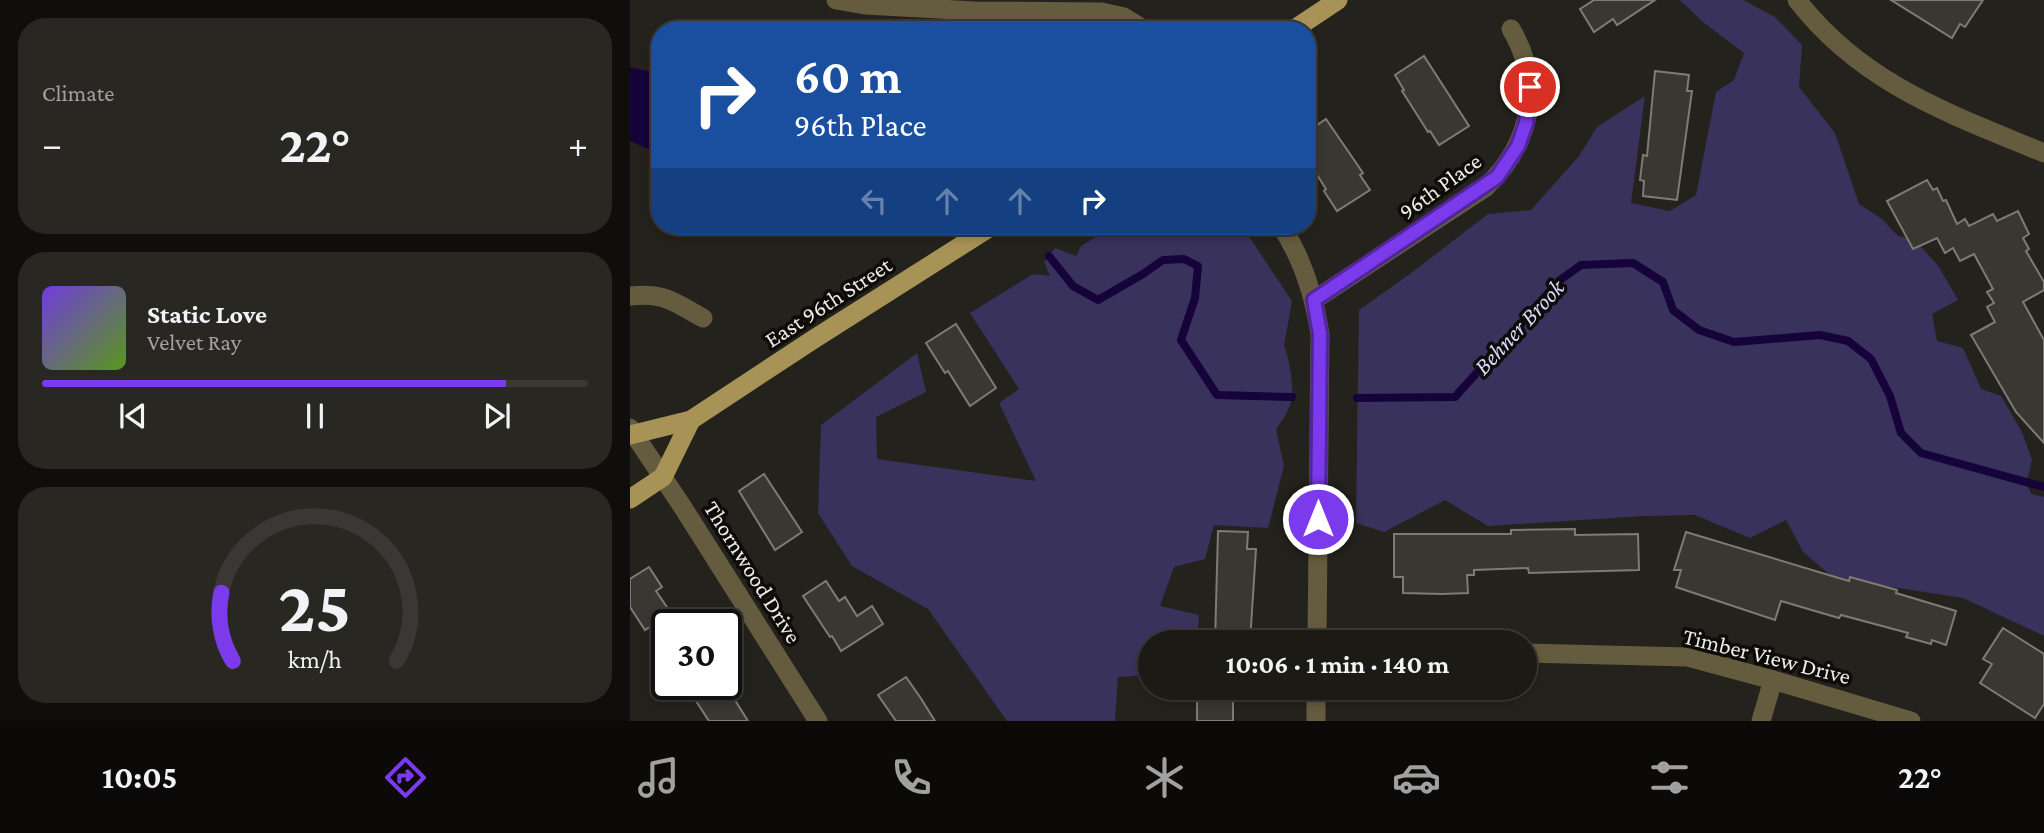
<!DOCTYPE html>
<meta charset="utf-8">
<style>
body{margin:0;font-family:"Crimson Pro",serif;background:#282722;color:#f1f3f6;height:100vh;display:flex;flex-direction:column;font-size:26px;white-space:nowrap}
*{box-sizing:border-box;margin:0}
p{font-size:23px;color:#a0a1a0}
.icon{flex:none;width:38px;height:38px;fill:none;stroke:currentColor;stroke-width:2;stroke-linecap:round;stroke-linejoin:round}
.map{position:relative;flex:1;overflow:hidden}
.details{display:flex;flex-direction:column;gap:18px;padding:18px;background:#0f0e0c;width:630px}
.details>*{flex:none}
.hud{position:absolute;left:21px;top:21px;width:665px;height:214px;border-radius:28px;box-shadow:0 4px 10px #0003,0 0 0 2px #393834;background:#1a4fa0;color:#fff;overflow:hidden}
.speed{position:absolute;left:21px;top:609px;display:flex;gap:14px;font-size:35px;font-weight:700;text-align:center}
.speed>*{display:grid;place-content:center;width:91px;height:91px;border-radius:50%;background:#1b1a15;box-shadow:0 4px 10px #0003,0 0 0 2px #393834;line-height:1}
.speed .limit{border:4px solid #111;border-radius:10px;background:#fff;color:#111}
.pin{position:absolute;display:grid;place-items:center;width:60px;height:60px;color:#fff;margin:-30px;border:4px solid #fff;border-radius:50%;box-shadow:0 2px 7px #0007}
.me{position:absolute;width:77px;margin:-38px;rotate:0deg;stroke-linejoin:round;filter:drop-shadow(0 0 5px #0008)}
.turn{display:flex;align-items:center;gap:24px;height:147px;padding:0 28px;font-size:32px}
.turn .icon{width:91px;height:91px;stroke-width:2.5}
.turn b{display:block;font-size:49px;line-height:60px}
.lanes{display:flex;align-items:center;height:66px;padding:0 28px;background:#0003;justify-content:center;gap:35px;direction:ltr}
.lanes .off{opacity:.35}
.big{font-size:52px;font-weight:700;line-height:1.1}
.details .widget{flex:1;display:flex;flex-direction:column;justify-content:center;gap:10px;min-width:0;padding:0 24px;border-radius:28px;background:#282722}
.details .dial{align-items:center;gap:0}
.dial svg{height:182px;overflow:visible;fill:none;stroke:#393834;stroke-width:7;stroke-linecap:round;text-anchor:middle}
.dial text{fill:#f1f3f6;stroke:none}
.song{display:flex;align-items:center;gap:21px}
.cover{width:84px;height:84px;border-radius:10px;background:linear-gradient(135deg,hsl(260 70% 55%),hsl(90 70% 35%))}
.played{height:7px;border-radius:4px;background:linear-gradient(90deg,#7c3aed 85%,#393834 85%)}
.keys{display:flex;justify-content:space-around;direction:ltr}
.heat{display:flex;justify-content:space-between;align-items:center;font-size:38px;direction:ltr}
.trip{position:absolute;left:508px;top:630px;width:399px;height:70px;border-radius:35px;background:#1b1a15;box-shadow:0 4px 10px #0003,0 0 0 2px #393834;font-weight:700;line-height:70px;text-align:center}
.tabs{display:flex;height:112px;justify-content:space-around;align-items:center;background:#0b0a08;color:#a0a1a0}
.tabs .icon{width:49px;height:49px}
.tabs .active{color:#7c3aed}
.tabs b{font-size:32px;color:#f1f3f6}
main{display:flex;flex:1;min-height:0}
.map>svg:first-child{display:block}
.green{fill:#39325d}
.water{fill:#15033a}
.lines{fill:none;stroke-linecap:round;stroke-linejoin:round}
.stream{stroke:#15033a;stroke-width:8}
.building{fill:#393731;stroke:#7e7b74;stroke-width:2}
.minor{stroke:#655b3f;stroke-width:19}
.primary{stroke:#a89357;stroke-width:19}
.route-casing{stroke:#51269a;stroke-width:18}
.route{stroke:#7c3aed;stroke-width:12}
.labels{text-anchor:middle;stroke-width:7;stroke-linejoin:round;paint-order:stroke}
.street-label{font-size:23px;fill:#eeede9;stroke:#0d0c09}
.water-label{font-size:24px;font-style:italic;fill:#dad7fc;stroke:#0d0c09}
</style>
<main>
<section class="details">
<div class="widget"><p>Climate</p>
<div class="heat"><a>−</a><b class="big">22°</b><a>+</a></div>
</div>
<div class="widget">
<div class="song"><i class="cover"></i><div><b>Static Love</b><p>Velvet Ray</p></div></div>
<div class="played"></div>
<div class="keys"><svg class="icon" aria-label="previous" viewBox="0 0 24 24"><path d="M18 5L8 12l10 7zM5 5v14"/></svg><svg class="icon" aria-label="pause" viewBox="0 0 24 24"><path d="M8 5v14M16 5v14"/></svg><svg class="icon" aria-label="next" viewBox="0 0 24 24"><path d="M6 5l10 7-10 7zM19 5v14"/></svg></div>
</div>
<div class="widget dial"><svg viewBox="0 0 100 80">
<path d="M14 69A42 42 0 1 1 86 69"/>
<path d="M14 69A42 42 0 0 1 9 39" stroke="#7c3aed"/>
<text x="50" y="56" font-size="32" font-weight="700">25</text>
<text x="50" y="72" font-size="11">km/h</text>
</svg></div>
</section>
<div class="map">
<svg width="1414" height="721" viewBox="0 0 1414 721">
<rect width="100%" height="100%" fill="#24221c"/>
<g class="green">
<path d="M1050,0H1113L1145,17L1172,45L1169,87L1205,133L1229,204L1252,219L1268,236L1285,240L1309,267L1328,300L1302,314L1307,341L1333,348L1351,389L1371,396L1392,432L1402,460L1396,485L1402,494L1414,497V636L1333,598L1204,578L1173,552L1156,520L1120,538L1065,515L1013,516L858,526L815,500L754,532L726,523L729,310L784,271L858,214L901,210L949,156L967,127L1015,96L1001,203L1040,211L1066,195L1086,92L1104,80L1114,53L1073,22Z"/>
<path d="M484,226H599L618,235L662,301L654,346C659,357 664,387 662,398C660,409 653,420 646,429L654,466L638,528L584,525L575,559L544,567L530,606L569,615L567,642H520V675L488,677L485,721H377L298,609L222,566L188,513L191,425L287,353L296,392L246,417L247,459L406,481L369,403L389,389L340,313L403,274L420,276L414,262L425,248L446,256L451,246Z"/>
</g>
<path class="water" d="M0,67L30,74V154L0,141Z"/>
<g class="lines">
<g class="stream">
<path d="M419,256L443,286L468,300L513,274L533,260L554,259L568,266L565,298L551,340L587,395L662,397"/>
<path d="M727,398L825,397L930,280L951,265L1003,263L1033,282L1043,310L1069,330L1104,342L1190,335L1218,341L1241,359L1260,396L1271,433L1291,453L1414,487"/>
</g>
</g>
<g class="building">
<path d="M964,0H1025L987,25L983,19L964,32L950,9Z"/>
<path d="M1261,0H1353L1335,27L1330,24L1322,38Z"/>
<path d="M794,56L839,126L809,145L800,131L798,132L772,91L774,90L765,75Z"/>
<path d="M1025,71L1059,75L1057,91H1062L1047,200L1013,196L1014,181L1010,180L1013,155L1017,156Z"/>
<path d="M696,119L733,173L730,175L740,190L707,211L694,191L696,189L677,159V132Z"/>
<path d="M1297,180L1303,190L1307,188L1313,201L1316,200L1327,224L1335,219L1339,226L1363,214L1367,221L1388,211L1399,234L1393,238L1399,249L1396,251L1414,282V290L1393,302L1414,340V443L1386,412L1341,335L1365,322L1357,307L1364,303L1357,292L1363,289L1344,254L1330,261L1323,248L1315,253L1307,238L1283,249L1257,201Z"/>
<path d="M326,324L366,388L340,406L318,371L315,373L296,343Z"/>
<path d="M134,474L172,532L145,550L109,491Z"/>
<path d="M945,529V535L1008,534L1009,570L899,573L898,568L844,570V575H837L838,593L812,594L773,593V577H764V534H881V530Z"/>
<path d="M588,531L618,532L617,549H626L620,642H585Z"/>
<path d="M1056,532L1202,576L1219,581L1220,577L1267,590L1266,593L1326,611L1316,645L1302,640L1301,644L1276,637L1278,633L1211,615L1209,618L1151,601L1145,620L1046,587L1051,570H1044Z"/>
<path d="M19,567L32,587L26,591L41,613L15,630L0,607V579Z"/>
<path d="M196,581L209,601L215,597L227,616L242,606L253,624L211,651L202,636L200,637L173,596Z"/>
<path d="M1373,628L1414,654V704L1405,718L1350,683L1362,664L1353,659Z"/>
<path d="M276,677L290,697L305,721H266L248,695Z"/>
<path d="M55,684H95L118,721H79Z"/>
<rect x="567" y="690" width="36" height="31"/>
</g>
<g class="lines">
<g class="minor">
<path d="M206,0L235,5L345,11L472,12L494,17L515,30"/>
<path d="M1167,0C1232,84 1320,114 1414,153"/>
<path d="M651,226C673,259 684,295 690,334L687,642"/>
<path d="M0,296C34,292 44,302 73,318"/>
<path d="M684,300L856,187C901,144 914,84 881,29"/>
<path d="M0,428L52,506L188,721"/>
<path d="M894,653L1058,657L1143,680L1281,721"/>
<path d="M686,721V688"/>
<path d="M1131,721L1143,680"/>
</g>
<g class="primary">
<path d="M663,30L708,0"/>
<path d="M0,435L61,420L184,339L362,226"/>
<path d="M0,499L33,477L61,420"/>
</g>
</g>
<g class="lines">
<g class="route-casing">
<path id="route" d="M688,519L690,334L684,300L867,177L888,146L896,123L900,87"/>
</g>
<use href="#route" class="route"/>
</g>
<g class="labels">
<g class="street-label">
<text transform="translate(810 186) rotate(-36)" y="8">96th Place</text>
<text transform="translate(198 302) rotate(-33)" y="8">East 96th Street</text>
<text transform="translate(123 572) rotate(58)" y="8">Thornwood Drive</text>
<text transform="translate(1137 656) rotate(14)" y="8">Timber View Drive</text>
</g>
<g class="water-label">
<text transform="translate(889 327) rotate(-47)" y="8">Behner Brook</text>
</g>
</g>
</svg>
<div class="speed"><div class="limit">30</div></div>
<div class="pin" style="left:900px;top:87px;background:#d93025"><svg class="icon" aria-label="arrive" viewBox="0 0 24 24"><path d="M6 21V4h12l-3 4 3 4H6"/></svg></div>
<svg class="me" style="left:688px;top:519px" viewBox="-20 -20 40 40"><circle r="17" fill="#7c3aed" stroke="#fff" stroke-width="3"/><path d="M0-11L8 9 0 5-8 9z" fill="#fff"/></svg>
<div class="trip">10:06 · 1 min · 140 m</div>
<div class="hud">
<div class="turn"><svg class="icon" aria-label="right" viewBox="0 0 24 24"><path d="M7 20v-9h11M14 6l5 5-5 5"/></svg><div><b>60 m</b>96th Place</div></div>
<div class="lanes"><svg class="icon off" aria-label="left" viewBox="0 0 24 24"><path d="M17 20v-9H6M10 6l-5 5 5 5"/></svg><svg class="icon off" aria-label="ahead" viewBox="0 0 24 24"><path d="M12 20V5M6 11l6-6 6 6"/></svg><svg class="icon off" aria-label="ahead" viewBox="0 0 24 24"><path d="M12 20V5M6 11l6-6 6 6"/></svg><svg class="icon" aria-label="right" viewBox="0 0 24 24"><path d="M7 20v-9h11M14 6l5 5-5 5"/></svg></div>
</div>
</div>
</main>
<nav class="tabs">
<b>10:05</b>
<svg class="icon active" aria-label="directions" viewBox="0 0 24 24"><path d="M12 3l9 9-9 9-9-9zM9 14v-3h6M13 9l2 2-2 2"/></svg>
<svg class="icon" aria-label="music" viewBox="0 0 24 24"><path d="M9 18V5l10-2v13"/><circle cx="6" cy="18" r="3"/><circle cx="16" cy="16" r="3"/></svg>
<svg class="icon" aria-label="phone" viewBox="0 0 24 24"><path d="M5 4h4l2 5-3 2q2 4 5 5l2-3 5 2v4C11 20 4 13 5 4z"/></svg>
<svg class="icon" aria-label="climate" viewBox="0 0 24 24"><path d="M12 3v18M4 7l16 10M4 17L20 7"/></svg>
<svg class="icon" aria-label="car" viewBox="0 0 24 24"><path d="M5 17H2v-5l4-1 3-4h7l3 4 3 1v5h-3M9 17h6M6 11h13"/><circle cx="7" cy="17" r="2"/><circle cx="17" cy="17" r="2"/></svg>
<svg class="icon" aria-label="filters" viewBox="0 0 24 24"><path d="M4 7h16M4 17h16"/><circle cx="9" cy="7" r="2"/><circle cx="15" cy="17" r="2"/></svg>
<b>22°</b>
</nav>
